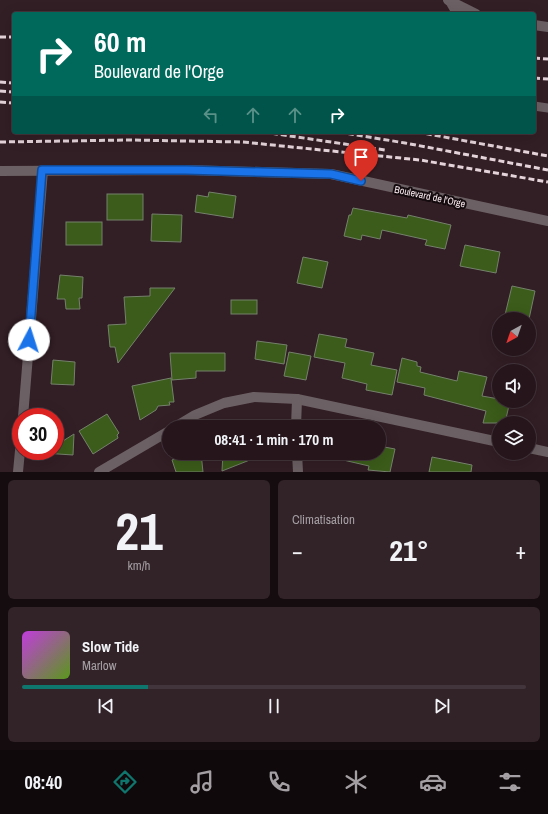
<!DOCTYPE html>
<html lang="fr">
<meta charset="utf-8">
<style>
body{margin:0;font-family:"Archivo Narrow",sans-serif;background:#322329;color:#f1f3f6;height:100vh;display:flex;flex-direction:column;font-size:15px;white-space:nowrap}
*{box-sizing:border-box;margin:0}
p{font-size:13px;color:#a49fa3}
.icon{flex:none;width:22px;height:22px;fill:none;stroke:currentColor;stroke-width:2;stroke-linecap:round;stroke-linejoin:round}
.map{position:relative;height:472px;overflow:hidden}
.side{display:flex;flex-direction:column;gap:8px;padding:8px;background:#150c0f;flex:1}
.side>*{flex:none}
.top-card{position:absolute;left:12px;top:12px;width:524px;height:122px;border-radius:4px;box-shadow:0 4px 16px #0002,0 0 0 1px #42353b;background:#00695c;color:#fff;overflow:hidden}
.needle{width:26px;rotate:220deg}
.fabs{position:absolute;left:492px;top:312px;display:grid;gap:8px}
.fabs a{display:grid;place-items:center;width:44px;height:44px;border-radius:50%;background:#26161c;box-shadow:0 4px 16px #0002,0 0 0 1px #42353b;font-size:20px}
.speed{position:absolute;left:12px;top:408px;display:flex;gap:8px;font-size:20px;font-weight:700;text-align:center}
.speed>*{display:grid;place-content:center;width:52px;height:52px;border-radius:50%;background:#26161c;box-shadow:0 4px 16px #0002,0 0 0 1px #42353b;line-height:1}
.speed .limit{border:6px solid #d22;background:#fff;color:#111}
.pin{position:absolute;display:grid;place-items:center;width:34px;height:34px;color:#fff;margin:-41px -17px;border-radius:50% 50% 50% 0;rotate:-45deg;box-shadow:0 0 4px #0007}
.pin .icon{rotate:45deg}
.me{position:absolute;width:44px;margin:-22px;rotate:5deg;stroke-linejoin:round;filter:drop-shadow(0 0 3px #0008)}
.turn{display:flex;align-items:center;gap:14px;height:84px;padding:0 16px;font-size:18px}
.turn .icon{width:52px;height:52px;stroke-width:2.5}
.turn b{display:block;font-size:28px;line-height:34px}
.lanes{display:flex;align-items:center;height:38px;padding:0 16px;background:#0003;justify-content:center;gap:20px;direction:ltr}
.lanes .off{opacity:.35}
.big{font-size:30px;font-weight:800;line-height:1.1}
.side .widget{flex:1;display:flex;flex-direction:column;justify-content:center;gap:6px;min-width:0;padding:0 14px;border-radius:6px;background:#322329}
.side .dial{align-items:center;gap:0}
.dial b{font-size:52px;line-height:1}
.song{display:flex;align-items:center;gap:12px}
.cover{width:48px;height:48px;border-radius:6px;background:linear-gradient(135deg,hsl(290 70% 55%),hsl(90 70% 35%))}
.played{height:4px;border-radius:2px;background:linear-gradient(90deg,#0f766e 25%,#42353b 25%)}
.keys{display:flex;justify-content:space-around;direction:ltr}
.heat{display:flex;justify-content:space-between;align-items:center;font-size:22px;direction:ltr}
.side .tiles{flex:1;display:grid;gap:8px;grid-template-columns:1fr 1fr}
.widget:last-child{grid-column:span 2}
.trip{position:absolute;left:162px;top:420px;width:224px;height:40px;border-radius:20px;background:#26161c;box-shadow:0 4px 16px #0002,0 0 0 1px #42353b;font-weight:800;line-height:40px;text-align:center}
.dock{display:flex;height:64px;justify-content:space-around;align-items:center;background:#0f090b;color:#a49fa3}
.dock .icon{width:28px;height:28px}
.dock .selected{color:#0f766e}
.dock b{font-size:18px;color:#f1f3f6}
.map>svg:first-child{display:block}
.building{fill:#3b5c1a;stroke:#75816c}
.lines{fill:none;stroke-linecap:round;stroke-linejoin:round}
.lane{stroke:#6b6063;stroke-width:9}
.street{stroke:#6b6063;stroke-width:10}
.rail{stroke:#e4d4da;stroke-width:3;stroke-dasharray:6 3;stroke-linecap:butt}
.route-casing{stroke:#114b97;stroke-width:10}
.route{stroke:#1a73e8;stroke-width:7}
.labels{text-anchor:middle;stroke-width:4;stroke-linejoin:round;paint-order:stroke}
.street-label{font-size:10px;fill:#f9eaef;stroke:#140b0e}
</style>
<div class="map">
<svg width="548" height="472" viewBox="0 0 548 472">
<rect width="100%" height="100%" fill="#321e25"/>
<g class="building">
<path d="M209,192L236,196L233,218L195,212L197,195L208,197Z"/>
<rect x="107" y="194" width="36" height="26"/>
<path d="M353,208L407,218L408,215L451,225L445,249L425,245L427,240L382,230L380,239L362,235L361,240L344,236L349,215H351Z"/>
<path d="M152,214L182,215L181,242L151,241Z"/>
<rect x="66" y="222" width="36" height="23"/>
<path d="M465,245L500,252L496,273L460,266Z"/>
<path d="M303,257L328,262L322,288L297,283Z"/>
<path d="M60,275L83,277L82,298H79L80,309H66L65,299H57Z"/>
<path d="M512,286L535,291L529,319H504Z"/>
<path d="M150,288H175L118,363L115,347H110L108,325L126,324L124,297L150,296Z"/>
<rect x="231" y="300" width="26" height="14"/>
<path d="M319,334L347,339L345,347L374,353L371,365L397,370L392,395L366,390L367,384L342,378L345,363L314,357Z"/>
<path d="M257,341L287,345L284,364L255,359Z"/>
<path d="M289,352L311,356L306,380L284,376Z"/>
<path d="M170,353H225V371H196V378L172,380Z"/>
<path d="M402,358L417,362V366L421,367L420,372L457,381L459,371L487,377L482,396L499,399V401H510L505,423H483L486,411L424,395L425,388L397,382Z"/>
<path d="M53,360L75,362L74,385L51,384Z"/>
<path d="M171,378L174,402H169L170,405L158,406L156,410L140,420L132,386Z"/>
<path d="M107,414L119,433L117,435L118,438L93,454L79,431Z"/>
<path d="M74,434L73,455L43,453L55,451V446Z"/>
<path d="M379,446L395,449L390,472L368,470L369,466L339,459V453H379Z"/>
<path d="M189,453H201L203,472H176L172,460Z"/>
<path d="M223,453H265V454L222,471Z"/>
<path d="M432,457L472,465L471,472H429Z"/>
</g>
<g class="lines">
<g class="lane">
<path d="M450,2L457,14"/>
<path d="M534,106L548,108"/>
</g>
<g class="street">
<path d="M448,0L476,14"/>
<path d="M534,25L548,27"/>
<path d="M0,171L186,170L331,174L548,221"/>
<path d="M23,417L43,170"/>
<path d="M175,427L195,415L224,403L254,397L297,399L499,442"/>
<path d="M296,427L297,399"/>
<path d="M529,448L548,452"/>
<path d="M297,453L298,472"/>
<path d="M18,472L21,440"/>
<path d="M99,472L169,431"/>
</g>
<g class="rail">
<path d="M0,37H14"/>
<path d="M534,58L548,59"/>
<path d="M534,78L548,79"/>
<path d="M0,82L14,83"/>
<path d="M0,91L14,92"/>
<path d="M0,102L14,103"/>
<path d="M263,132L385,150"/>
<path d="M339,132L405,143L548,170"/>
<path d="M417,132L548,156"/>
<path d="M0,142L129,140L243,142L420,160L548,182"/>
</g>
</g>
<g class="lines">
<g class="route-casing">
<path id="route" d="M29,340L42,170H186L331,174L361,181"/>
</g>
<use href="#route" class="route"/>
</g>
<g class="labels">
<g class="street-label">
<text transform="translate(430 196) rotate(12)" y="4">Boulevard de l'Orge</text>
</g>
</g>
</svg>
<div class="fabs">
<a><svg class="needle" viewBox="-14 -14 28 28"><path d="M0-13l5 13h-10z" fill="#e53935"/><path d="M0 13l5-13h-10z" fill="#a49fa3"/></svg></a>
<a><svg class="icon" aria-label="sound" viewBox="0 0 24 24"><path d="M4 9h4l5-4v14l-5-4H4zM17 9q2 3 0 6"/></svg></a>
<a><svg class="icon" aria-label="layers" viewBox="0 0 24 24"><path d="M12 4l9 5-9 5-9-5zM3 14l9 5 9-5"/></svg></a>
</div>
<div class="speed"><div class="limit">30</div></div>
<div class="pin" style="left:361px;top:181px;background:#d93025"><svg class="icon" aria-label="arrive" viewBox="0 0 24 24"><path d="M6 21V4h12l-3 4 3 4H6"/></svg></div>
<svg class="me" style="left:29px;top:340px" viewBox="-20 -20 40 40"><circle r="19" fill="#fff"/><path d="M0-13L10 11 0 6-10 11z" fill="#1a73e8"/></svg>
<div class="trip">08:41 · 1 min · 170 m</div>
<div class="top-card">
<div class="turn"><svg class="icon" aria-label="right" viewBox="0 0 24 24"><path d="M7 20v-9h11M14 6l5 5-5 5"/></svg><div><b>60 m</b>Boulevard de l'Orge</div></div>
<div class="lanes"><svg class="icon off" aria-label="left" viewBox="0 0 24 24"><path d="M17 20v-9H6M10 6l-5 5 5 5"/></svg><svg class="icon off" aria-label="ahead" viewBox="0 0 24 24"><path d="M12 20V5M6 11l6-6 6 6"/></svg><svg class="icon off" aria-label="ahead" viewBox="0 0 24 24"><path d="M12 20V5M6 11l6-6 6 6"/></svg><svg class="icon" aria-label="right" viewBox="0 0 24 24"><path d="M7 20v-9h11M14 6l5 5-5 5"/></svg></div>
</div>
</div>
<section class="side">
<div class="tiles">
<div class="widget dial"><b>21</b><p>km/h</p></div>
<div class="widget"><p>Climatisation</p>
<div class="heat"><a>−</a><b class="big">21°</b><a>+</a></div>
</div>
<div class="widget">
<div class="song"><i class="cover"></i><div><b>Slow Tide</b><p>Marlow</p></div></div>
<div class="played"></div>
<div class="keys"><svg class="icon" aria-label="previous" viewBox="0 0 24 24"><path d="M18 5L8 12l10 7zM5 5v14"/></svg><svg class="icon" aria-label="pause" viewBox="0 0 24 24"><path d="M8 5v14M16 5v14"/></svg><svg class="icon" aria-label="next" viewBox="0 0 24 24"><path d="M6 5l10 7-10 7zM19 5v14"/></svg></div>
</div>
</div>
</section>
<nav class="dock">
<b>08:40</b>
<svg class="icon selected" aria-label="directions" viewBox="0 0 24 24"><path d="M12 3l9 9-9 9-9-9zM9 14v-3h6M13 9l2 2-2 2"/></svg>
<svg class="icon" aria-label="music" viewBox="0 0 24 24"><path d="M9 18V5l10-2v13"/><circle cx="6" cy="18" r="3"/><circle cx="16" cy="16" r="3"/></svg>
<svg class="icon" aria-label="phone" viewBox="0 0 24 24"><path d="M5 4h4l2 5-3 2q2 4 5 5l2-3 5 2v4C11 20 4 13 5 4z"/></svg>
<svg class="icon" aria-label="climate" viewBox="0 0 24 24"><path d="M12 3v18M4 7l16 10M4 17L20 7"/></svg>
<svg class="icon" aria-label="car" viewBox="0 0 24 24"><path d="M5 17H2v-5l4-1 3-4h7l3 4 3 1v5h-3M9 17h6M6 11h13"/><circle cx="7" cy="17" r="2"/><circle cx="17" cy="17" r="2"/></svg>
<svg class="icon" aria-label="filters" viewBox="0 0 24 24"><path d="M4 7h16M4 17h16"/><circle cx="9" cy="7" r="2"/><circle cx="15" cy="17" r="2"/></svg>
</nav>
